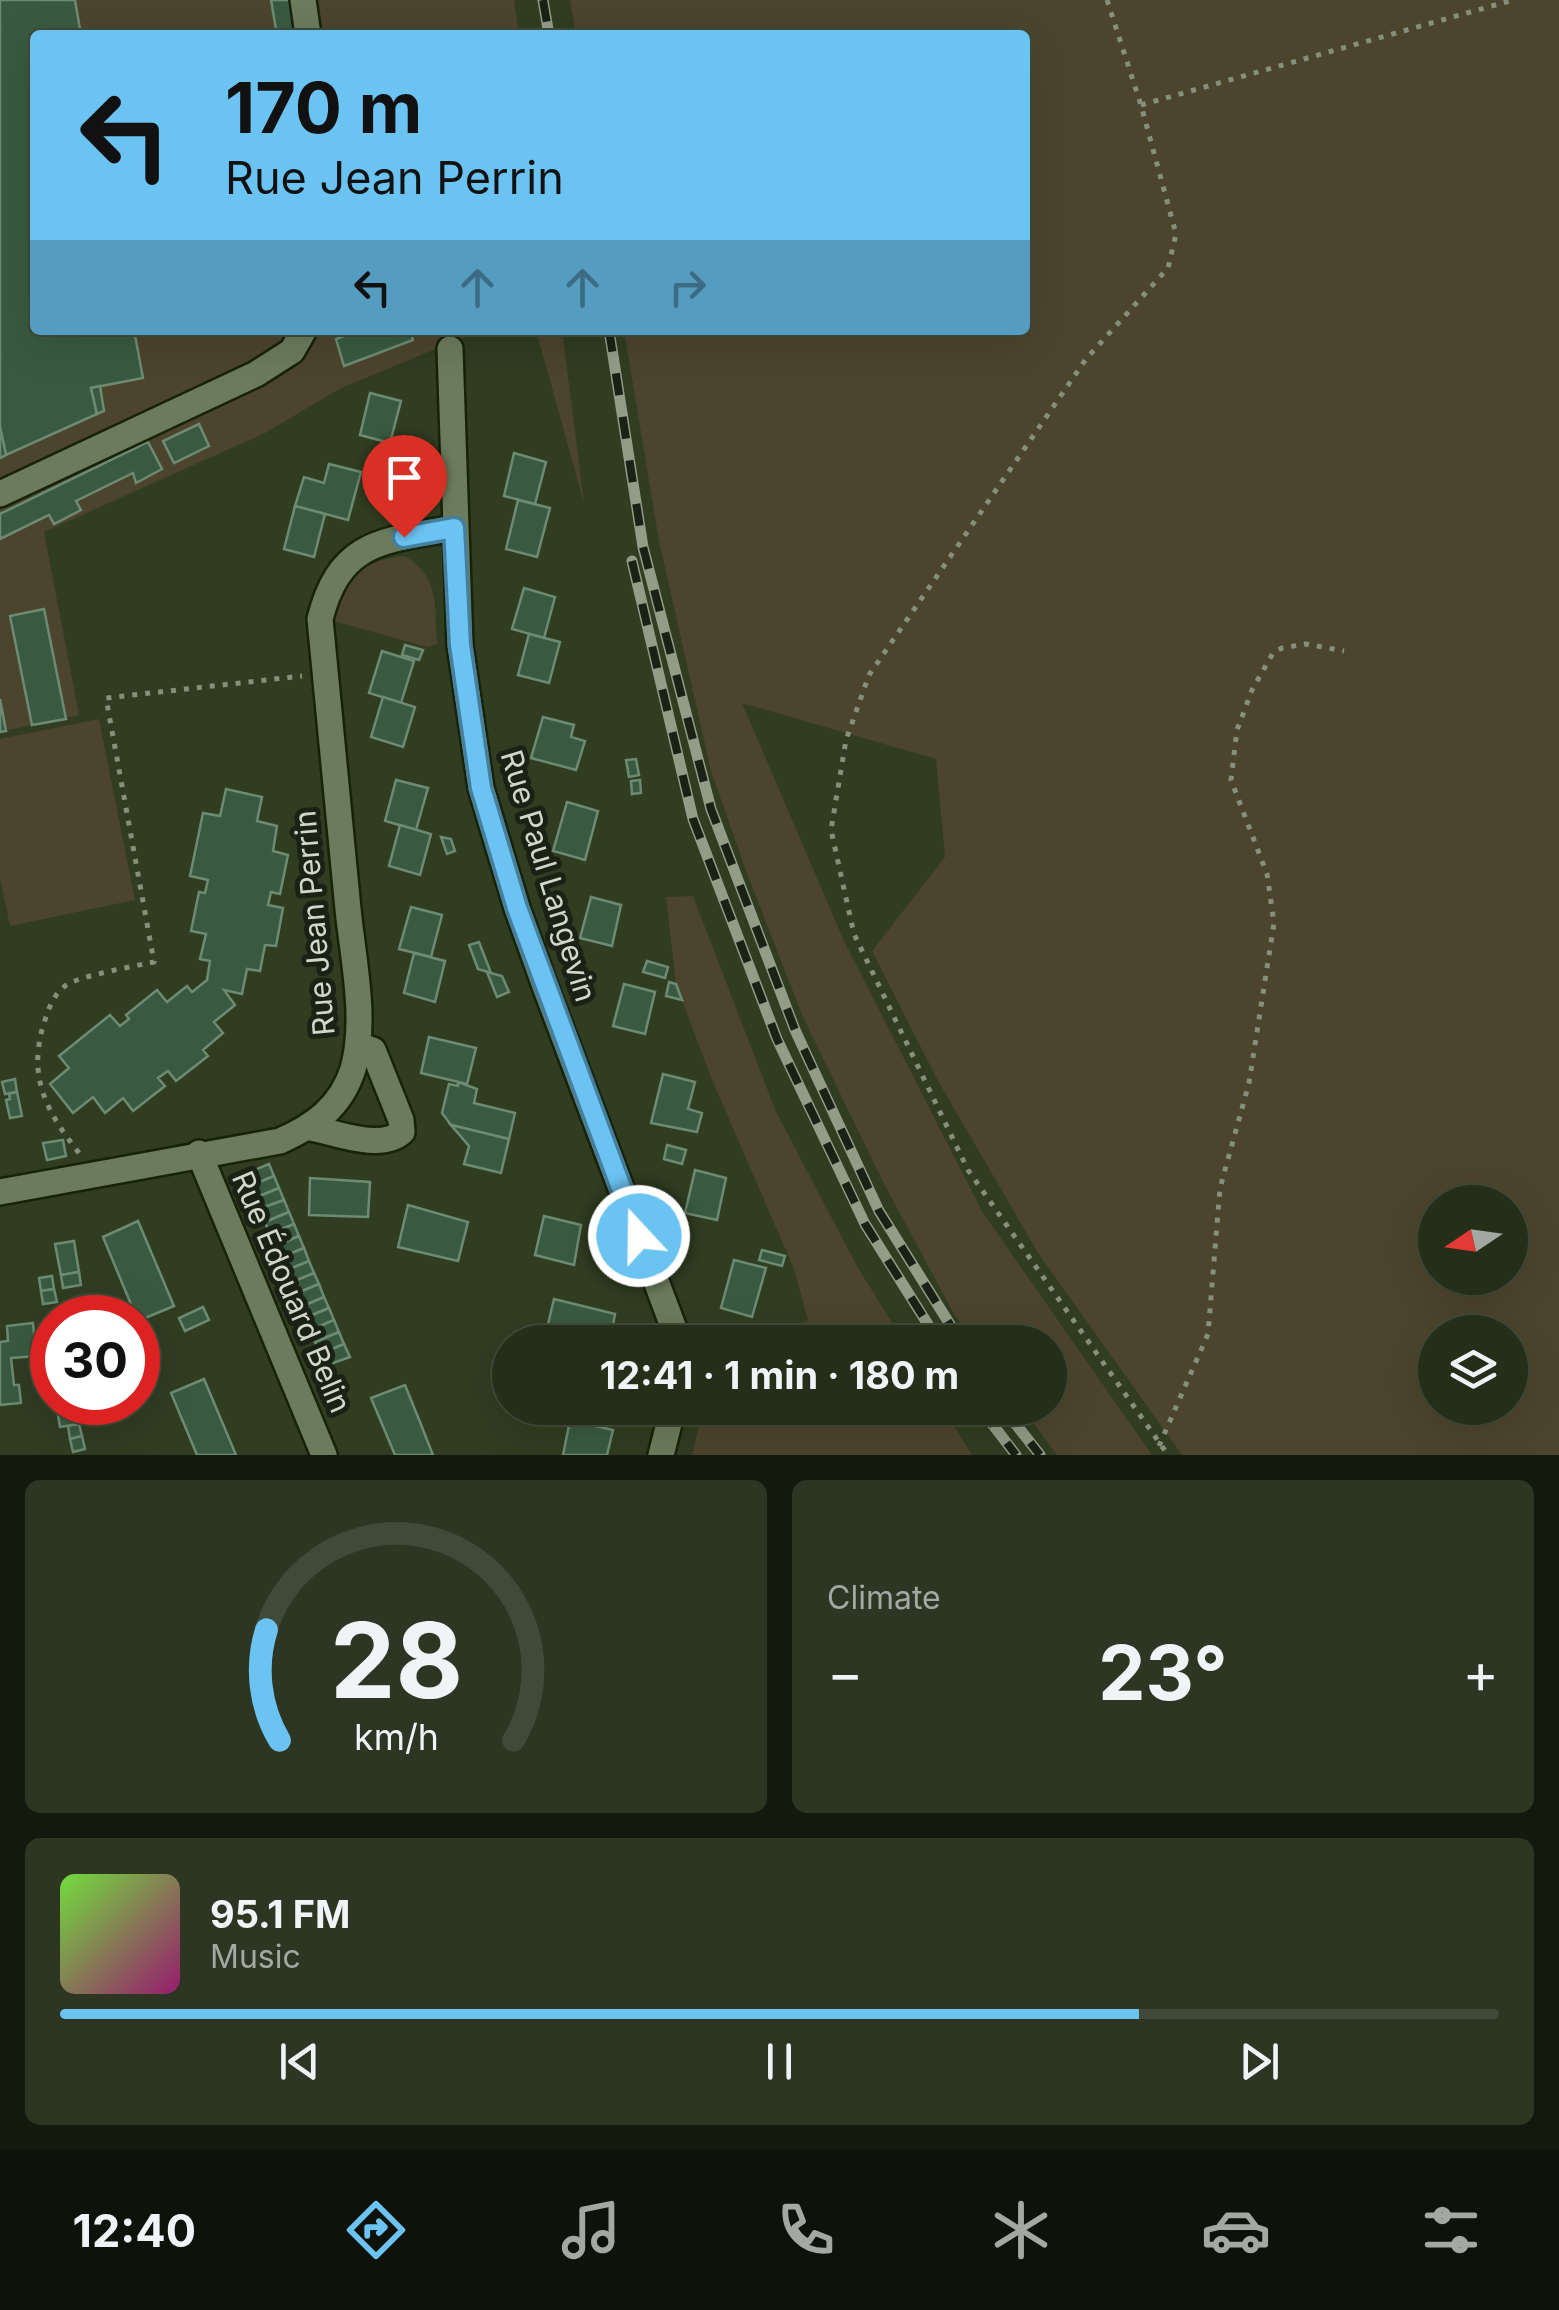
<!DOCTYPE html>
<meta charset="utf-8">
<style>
body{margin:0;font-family:Inter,sans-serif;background:#2c3622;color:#f1f3f6;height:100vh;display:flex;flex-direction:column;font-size:38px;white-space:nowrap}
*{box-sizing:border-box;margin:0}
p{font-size:32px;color:#a3a8a2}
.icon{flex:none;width:55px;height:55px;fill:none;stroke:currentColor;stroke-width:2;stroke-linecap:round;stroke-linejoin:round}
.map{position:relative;height:1455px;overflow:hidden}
.side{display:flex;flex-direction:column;gap:25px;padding:25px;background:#14190e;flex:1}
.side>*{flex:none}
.top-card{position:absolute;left:30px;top:30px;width:1000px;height:305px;border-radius:10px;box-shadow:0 10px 40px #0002,0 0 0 2px #414a38;background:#6bc3f2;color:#111;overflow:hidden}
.needle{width:65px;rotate:257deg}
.buttons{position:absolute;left:1418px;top:1185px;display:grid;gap:20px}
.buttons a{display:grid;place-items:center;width:110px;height:110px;border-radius:50%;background:#242e19;box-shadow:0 10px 40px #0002,0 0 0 2px #414a38;font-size:50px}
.speed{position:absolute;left:30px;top:1295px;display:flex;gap:20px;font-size:50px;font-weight:700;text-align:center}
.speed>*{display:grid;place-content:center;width:130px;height:130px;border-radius:50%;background:#242e19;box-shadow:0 10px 40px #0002,0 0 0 2px #414a38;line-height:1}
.speed .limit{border:15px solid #d22;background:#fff;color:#111}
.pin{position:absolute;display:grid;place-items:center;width:85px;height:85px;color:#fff;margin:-102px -42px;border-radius:50% 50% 50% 0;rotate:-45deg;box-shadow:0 0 10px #0007}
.pin .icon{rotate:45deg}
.me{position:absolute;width:110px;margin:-55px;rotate:339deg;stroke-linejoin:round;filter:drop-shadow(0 0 8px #0008)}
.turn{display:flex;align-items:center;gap:35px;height:210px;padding:0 30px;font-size:45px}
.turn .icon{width:130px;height:130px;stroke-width:2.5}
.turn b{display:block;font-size:70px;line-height:85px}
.lanes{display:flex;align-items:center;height:95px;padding:0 30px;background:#0003;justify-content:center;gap:50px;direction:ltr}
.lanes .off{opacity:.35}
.big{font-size:75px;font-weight:700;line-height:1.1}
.side .card{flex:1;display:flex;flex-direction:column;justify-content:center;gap:15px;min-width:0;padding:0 35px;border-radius:15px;background:#2c3622}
.side .dial{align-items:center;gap:0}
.dial svg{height:260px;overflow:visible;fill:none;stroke:#414a38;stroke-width:7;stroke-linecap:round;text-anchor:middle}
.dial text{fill:#f1f3f6;stroke:none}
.song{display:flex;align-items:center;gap:30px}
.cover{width:120px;height:120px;border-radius:15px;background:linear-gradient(135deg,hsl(100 70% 55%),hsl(320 70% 35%))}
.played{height:10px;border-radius:5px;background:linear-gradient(90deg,#6bc3f2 75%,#414a38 75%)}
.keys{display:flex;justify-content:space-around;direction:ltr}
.heat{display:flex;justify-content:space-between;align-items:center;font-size:55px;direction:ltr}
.side .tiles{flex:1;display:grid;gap:25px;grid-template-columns:1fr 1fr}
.card:last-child{grid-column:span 2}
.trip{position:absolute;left:492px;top:1325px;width:575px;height:100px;border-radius:50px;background:#242e19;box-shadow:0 10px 40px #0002,0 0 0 2px #414a38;font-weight:700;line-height:100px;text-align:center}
.menu{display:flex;height:160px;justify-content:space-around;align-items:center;background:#0e120a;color:#a3a8a2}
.menu .icon{width:70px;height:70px}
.menu .current{color:#6bc3f2}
.menu b{font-size:45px;color:#f1f3f6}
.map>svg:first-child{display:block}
.green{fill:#4d442d;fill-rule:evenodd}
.building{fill:#395a40;stroke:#6d8b72;stroke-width:2.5}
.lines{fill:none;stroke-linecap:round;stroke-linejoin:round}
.minor-casing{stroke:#172308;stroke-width:30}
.path{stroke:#85907a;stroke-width:5;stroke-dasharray:5 8;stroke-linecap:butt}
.minor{stroke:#6c7b5c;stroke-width:25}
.rail-casing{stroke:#929c87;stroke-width:11}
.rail{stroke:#1b2115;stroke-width:8;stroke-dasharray:22;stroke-linecap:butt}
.route-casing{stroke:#467f9d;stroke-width:25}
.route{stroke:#6bc3f2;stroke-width:18}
.labels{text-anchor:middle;stroke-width:10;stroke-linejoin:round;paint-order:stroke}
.street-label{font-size:30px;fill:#d0d9c8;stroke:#1b2115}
</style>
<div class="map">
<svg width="1559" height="1455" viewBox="0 0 1559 1455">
<rect width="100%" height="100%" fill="#303d21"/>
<g class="green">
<path d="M0,0H514L519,35H35V330H481L339,389L265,433L44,532L79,715L0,732Z"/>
<path d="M570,0H1559V1455H1182L1038,1253L937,1079L872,951L945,857L936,759L742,703L844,941L983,1213L1152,1455H1057L1022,1408H1050V1342H975L954,1314L882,1180L802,1015L745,868L711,771L659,541L624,330H1025V35H576ZM1435,1202H1510V1278H1435ZM1435,1332H1510V1408H1435Z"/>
<path d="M536,330H562L584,503Z"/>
<path d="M405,556C441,579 434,606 437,644L427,647L334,621C337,581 366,559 405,556Z"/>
<path d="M99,719L135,900L10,926L0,878V739Z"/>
<path d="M693,896L776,1112L858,1268L904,1342H762L808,1320L794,1269L710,1075L676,984L666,897Z"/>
<path d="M703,1408H943L972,1455H692Z"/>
</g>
<g class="building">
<path d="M0,0H75L81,35H35V330H134L143,378L91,388L97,414L6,455L0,427Z"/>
<path d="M271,0H289L295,35H277Z"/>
<path d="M361,330H410L413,340L344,366L336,339Z"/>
<path d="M100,386L104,411L97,414L91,388Z"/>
<path d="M370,393L401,401L390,443L360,435Z"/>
<path d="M199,424L209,446L174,463L163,441Z"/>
<path d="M0,427L6,455L0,458Z"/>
<path d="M148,442L162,469L136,483L133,473L76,501L81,510L54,524L49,515L0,539V514Z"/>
<path d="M514,453L546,462L535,504L504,496Z"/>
<path d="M329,464L361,472L348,520L295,506L304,477L324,483Z"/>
<path d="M518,500L550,508L537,557L506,549Z"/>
<path d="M295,506L325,514L314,557L284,549Z"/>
<path d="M524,588L555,597L544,638L512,629Z"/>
<path d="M44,609L66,719L32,725L10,616Z"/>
<path d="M529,634L560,642L549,683L518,675Z"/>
<path d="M405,645L423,650L419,660L402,655Z"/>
<path d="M382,651L414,661L401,703L369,693Z"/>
<path d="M383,697L415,707L403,747L371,737Z"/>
<path d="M0,699L6,731L0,732Z"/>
<path d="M543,717L574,725L571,737L585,741L576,770L531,758Z"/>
<path d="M636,759L639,775L629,777L626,760Z"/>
<path d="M396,780L428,788L416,830L385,821Z"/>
<path d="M640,780L641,793L632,794L631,781Z"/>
<path d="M226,789L262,797L257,821L277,826L273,851L288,855L280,894L271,892L268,905L283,908L276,946L265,945L260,971L247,969L242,994L224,990L235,1005L214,1022L223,1033L203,1050L208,1056L176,1081L168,1071L158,1078L165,1086L133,1111L123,1098L105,1113L93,1097L73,1113L50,1084L69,1068L59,1056L110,1015L120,1026L129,1019L126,1015L157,990L167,1002L187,986L192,992L207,980L210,961L200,959L206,934L191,931L199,892L205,893L208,880L190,876L203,813L220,816Z"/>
<path d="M567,802L598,811L585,860L553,851Z"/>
<path d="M400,825L431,834L420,875L389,866Z"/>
<path d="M441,837L451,839L455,851L447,854Z"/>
<path d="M591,897L621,905L612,946L580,938Z"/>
<path d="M411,907L442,915L431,957L399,949Z"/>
<path d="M479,942L491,973L478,969L469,945Z"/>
<path d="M414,953L445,961L435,1002L404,993Z"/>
<path d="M647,961L668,967L665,978L643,972Z"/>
<path d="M487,972L502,976L509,992L497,997Z"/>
<path d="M669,982L676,984L682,1000L666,996Z"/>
<path d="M624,984L655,992L645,1034L613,1026Z"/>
<path d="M429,1037L476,1048L467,1084L421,1073Z"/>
<path d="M663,1074L695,1082L688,1109L702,1113L697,1132L651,1123Z"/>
<path d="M15,1079L17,1092L5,1094L2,1082Z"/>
<path d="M458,1082L477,1089L474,1103L515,1113L509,1139L451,1125L442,1113L449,1084L458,1086Z"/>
<path d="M17,1092L22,1116L10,1118L6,1100L10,1099L9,1094Z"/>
<path d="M451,1125L509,1139L501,1173L464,1164L469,1146Z"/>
<path d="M63,1140L66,1156L47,1160L43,1143Z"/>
<path d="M667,1145L686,1150L682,1164L664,1159Z"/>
<path d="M269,1164L274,1176L250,1186L245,1174Z"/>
<path d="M695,1170L726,1178L717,1220L685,1213Z"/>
<path d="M274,1176L279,1188L255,1198L250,1186Z"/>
<path d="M310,1178L370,1182L368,1217L309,1215Z"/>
<path d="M279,1188L284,1200L259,1209L255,1198Z"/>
<path d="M284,1200L289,1212L265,1222L259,1209Z"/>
<path d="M408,1205L468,1222L458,1261L398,1247Z"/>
<path d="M289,1212L294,1224L270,1234L265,1222Z"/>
<path d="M544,1216L581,1225L574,1265L535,1255Z"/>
<path d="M138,1221L174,1306L138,1321L103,1237Z"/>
<path d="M294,1224L299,1236L275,1246L270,1234Z"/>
<path d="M299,1236L304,1248L280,1258L275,1246Z"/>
<path d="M74,1241L79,1272L61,1275L55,1244Z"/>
<path d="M304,1248L309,1261L285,1271L280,1258Z"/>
<path d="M762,1250L785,1256L782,1266L759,1260Z"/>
<path d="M734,1260L766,1268L752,1317L721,1308Z"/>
<path d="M309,1261L314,1273L290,1283L285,1271Z"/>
<path d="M79,1272L81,1285L63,1288L61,1275Z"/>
<path d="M314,1273L319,1284L295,1294L290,1283Z"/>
<path d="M52,1276L54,1289L41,1291L39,1278Z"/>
<path d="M319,1284L324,1297L301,1307L295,1294Z"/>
<path d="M54,1289L57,1302L43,1304L41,1291Z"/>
<path d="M324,1297L329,1308L305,1318L301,1307Z"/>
<path d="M554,1299L615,1314L610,1342H570L545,1337Z"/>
<path d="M79,1303L80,1311L68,1313L66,1305Z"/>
<path d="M203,1307L209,1320L185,1331L179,1318Z"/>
<path d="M329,1308L334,1320L311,1330L305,1318Z"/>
<path d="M334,1320L339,1332L315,1342L311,1330Z"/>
<path d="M33,1323L36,1356L11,1358L14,1385H19L21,1403L0,1405V1342L8,1341L7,1326Z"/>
<path d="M339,1332L344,1344L321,1354L315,1342Z"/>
<path d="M344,1344L350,1357L325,1366L321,1354Z"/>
<path d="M204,1379L236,1455H197L171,1393Z"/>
<path d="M405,1385L420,1422L433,1455H395L371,1398Z"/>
<path d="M77,1412L79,1424L60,1427L58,1415Z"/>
<path d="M570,1420L613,1430L607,1455H563Z"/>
<path d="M79,1424L82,1436L70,1439L68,1426Z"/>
<path d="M82,1436L85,1449L73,1452L70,1439Z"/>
</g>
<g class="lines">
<g class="minor-casing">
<g id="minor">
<path d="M303,0L308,35"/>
<path d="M450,349L460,645L481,788L517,908L546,989L679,1342"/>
<path d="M0,494L256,374L292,351L304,330"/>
<path d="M311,1128C337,1133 381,1151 402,1132L401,1120L373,1050L358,1045"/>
<path d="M199,1153L324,1455"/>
<path d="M0,1192L280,1141C314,1126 341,1107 353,1069C367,1020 353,959 348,909C339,812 329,716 320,619C340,540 383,541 454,528"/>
<path d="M661,1455L673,1408"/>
</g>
</g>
<g class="path">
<path d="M1107,0L1141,105L1176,234L1168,268L1086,359L869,675L846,740L831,830L854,934L968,1170L1168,1455"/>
<path d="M1141,105L1513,0"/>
<path d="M79,1153C47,1112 28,1079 43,1026C48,1011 52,996 65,986C77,976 136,966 154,962L106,698L302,676"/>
<path d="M1159,1446L1208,1334L1220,1188L1249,1083L1274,923L1267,874L1231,780L1237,730L1252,690L1273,653L1282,648L1306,644L1344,651"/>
</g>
<use href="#minor" class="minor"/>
<g class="rail-casing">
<g id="rail">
<path d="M543,0L549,35"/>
<path d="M609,330L643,547L711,809L795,1030L879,1211L961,1342"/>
<path d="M632,561L693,819L777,1039L865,1224L939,1342"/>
<path d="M980,1408L1016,1455"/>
<path d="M1003,1408L1040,1455"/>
</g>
</g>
<use href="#rail" class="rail"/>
</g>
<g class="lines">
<g class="route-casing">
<path id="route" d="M404,537L454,528L460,645L481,788L517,908L639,1236"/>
</g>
<use href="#route" class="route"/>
</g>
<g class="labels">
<g class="street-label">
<text transform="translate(548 876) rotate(73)" y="10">Rue Paul Langevin</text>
<text transform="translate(315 923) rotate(-95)" y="10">Rue Jean Perrin</text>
<text transform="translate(291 1292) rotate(67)" y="10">Rue Édouard Belin</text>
</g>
</g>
</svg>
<div class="buttons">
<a><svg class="needle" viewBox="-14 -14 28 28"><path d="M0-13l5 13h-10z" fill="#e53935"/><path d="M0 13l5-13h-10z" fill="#a3a8a2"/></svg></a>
<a><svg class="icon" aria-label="layers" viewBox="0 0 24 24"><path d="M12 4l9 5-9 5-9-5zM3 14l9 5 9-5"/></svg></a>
</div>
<div class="speed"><div class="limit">30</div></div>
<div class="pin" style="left:404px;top:537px;background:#d93025"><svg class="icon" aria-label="arrive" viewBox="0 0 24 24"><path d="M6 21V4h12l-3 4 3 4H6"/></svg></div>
<svg class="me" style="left:639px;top:1236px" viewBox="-20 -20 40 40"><circle r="17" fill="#6bc3f2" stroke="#fff" stroke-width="3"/><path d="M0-11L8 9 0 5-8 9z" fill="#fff"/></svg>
<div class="trip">12:41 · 1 min · 180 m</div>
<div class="top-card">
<div class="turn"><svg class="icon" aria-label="left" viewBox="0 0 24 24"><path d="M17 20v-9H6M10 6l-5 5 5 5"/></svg><div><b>170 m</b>Rue Jean Perrin</div></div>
<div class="lanes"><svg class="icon" aria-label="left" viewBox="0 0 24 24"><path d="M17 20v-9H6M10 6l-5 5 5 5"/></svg><svg class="icon off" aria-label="ahead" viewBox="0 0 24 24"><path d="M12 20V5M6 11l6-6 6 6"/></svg><svg class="icon off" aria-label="ahead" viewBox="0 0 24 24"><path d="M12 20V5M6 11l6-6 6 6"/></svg><svg class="icon off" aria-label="right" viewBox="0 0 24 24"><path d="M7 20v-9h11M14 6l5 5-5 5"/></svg></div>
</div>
</div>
<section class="side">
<div class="tiles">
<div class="card dial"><svg viewBox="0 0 100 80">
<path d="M14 69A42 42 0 1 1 86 69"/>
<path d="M14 69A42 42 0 0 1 10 35" stroke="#6bc3f2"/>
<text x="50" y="56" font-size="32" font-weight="700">28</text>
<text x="50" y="72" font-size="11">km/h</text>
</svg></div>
<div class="card"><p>Climate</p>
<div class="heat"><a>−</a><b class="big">23°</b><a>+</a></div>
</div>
<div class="card">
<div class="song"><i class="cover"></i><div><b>95.1 FM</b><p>Music</p></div></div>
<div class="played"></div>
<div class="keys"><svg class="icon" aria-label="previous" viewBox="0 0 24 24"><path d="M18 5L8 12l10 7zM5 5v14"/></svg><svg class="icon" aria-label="pause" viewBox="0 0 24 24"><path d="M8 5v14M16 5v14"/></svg><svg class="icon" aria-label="next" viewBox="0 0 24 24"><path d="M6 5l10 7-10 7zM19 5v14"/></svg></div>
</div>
</div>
</section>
<nav class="menu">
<b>12:40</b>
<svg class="icon current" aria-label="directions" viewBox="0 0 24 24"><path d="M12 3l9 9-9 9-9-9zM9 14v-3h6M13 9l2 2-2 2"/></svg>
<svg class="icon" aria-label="music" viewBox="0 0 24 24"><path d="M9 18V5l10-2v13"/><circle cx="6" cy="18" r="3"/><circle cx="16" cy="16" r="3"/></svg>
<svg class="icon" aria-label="phone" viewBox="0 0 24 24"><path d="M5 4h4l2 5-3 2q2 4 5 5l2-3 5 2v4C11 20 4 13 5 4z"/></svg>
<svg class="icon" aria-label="climate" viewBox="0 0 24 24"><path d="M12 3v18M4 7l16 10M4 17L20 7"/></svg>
<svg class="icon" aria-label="car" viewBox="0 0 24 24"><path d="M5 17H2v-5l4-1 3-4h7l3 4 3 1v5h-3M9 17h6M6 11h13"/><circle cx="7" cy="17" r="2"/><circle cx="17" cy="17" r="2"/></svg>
<svg class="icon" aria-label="filters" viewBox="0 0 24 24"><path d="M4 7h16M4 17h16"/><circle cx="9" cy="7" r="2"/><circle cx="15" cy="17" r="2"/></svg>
</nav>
